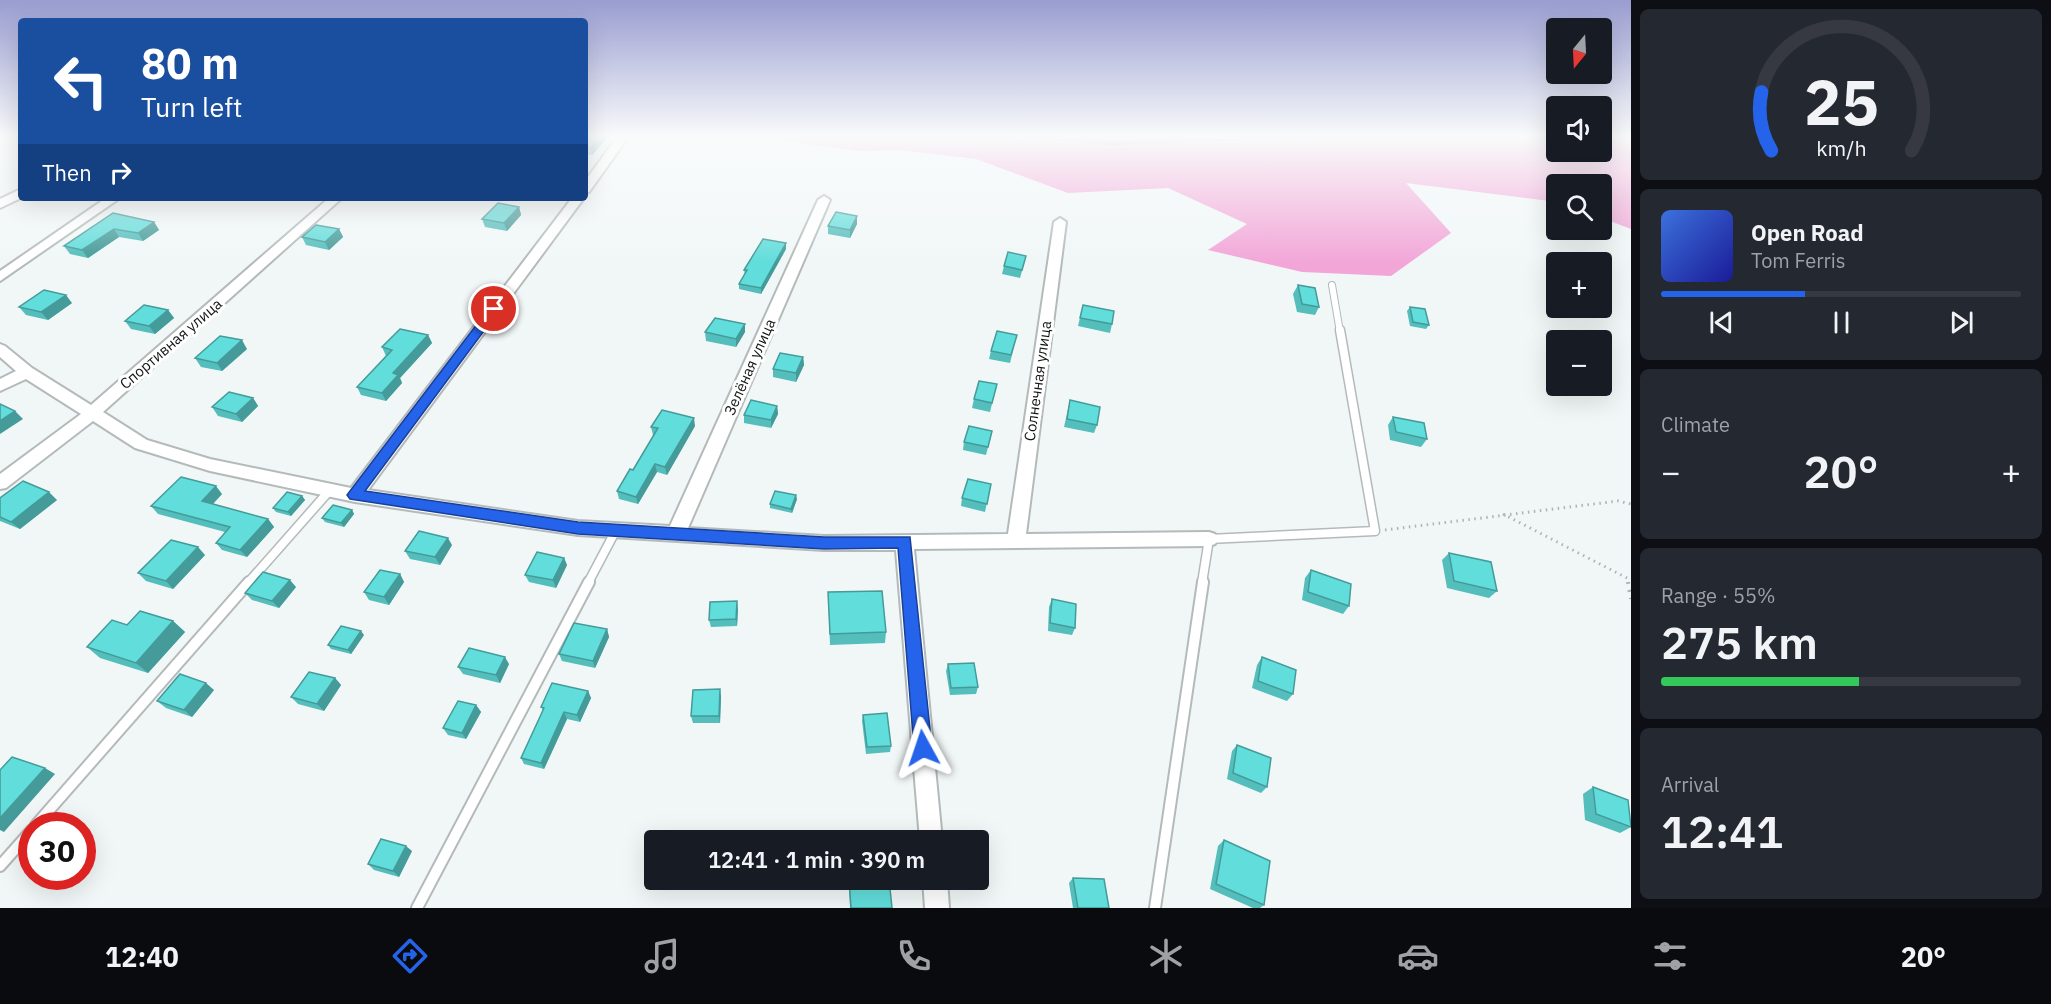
<!DOCTYPE html>
<meta charset="utf-8">
<style>
body{margin:0;font-family:"IBM Plex Sans",sans-serif;background:#242831;color:#f1f3f6;height:100vh;display:flex;flex-direction:column;font-size:22px;white-space:nowrap}
*{box-sizing:border-box;margin:0}
p{font-size:20px;color:#9ea1a6}
.icon{flex:none;width:33px;height:33px;fill:none;stroke:currentColor;stroke-width:2;stroke-linecap:round;stroke-linejoin:round}
.map{position:relative;flex:1;overflow:hidden}
.side{display:flex;flex-direction:column;gap:9px;padding:9px;background:#0d0f14;width:420px}
.side>*{flex:none}
.guide{position:absolute;left:18px;top:18px;width:570px;height:183px;border-radius:6px;box-shadow:0 6px 24px #0002;background:#1a4fa0;color:#fff;overflow:hidden}
.needle{width:39px;rotate:198deg}
.controls{position:absolute;left:1546px;top:18px;display:grid;gap:12px}
.controls a{display:grid;place-items:center;width:66px;height:66px;border-radius:6px;background:#171b24;box-shadow:0 6px 24px #0002;font-size:30px}
.speed{position:absolute;left:18px;top:812px;display:flex;gap:12px;font-size:30px;font-weight:700;text-align:center}
.speed>*{display:grid;place-content:center;width:78px;height:78px;border-radius:50%;background:#171b24;box-shadow:0 6px 24px #0002;line-height:1}
.speed .limit{border:9px solid #d22;background:#fff;color:#111}
.pin{position:absolute;display:grid;place-items:center;width:51px;height:51px;color:#fff;margin:-26px;border:3px solid #fff;border-radius:50%;box-shadow:0 2px 6px #0007}
.me{position:absolute;width:66px;margin:-33px;rotate:355deg;stroke-linejoin:round;filter:drop-shadow(0 0 4px #0008)}
.turn{display:flex;align-items:center;gap:21px;height:126px;padding:0 24px;font-size:27px}
.turn .icon{width:78px;height:78px;stroke-width:2.5}
.turn b{display:block;font-size:42px;line-height:51px}
.then{display:flex;align-items:center;height:57px;padding:0 24px;background:#0003;gap:12px;font-size:22px}
.big{font-size:45px;font-weight:600;line-height:1.1}
.side .tile{flex:1;display:flex;flex-direction:column;justify-content:center;gap:9px;min-width:0;padding:0 21px;border-radius:9px;background:#242831}
.side .dial{align-items:center;gap:0}
.dial svg{height:156px;overflow:visible;fill:none;stroke:#363941;stroke-width:7;stroke-linecap:round;text-anchor:middle}
.dial text{fill:#f1f3f6;stroke:none}
.song{display:flex;align-items:center;gap:18px}
.cover{width:72px;height:72px;border-radius:9px;background:linear-gradient(135deg,hsl(220 70% 55%),hsl(240 70% 35%))}
.played{height:6px;border-radius:3px;background:linear-gradient(90deg,#2563eb 40%,#363941 40%)}
.keys{display:flex;justify-content:space-around;direction:ltr}
.heat{display:flex;justify-content:space-between;align-items:center;font-size:33px;direction:ltr}
.charge{height:9px;border-radius:4px;background:linear-gradient(90deg,#34c759 55%,#363941 0)}
.trip{position:absolute;left:644px;top:830px;width:345px;height:60px;border-radius:6px;background:#171b24;box-shadow:0 6px 24px #0002;font-weight:600;line-height:60px;text-align:center}
.menu{display:flex;height:96px;justify-content:space-around;align-items:center;background:#090b0e;color:#9ea1a6}
.menu .icon{width:42px;height:42px}
.menu .active{color:#2563eb}
.menu b{font-size:27px;color:#f1f3f6}
main{display:flex;flex:1;min-height:0}
.map>svg:first-child{display:block}
.forest{fill:#f2a6d8}
.lines{fill:none;stroke-linecap:round;stroke-linejoin:round}
.stream{stroke:#c47bac;stroke-width:4}
.lane-far2-casing{stroke:#b4baba;stroke-width:8}
.lane-far1-casing{stroke:#b4baba;stroke-width:11}
.lane-casing{stroke:#b4baba;stroke-width:14}
.street-casing{stroke:#b4baba;stroke-width:4}
.path-far1{stroke:#aeb3b3;stroke-width:3;stroke-dasharray:1.5 4.5;stroke-linecap:butt}
.path{stroke:#aeb3b3;stroke-width:4;stroke-dasharray:2 6;stroke-linecap:butt}
.lane-far2{stroke:#fff;stroke-width:6}
.lane-far1{stroke:#fff;stroke-width:8}
.lane{stroke:#fff;stroke-width:10}
.street{fill:#fff;fill-rule:evenodd}
.wall{fill:#53bebc}
.shaded-wall{fill:#449b99}
.building{fill:#61dddb;stroke:#449b99;stroke-width:1.5}
.route{fill:#2563eb;stroke:#184099;stroke-width:1.5}
.labels{text-anchor:middle;stroke-width:6;stroke-linejoin:round;paint-order:stroke}
.street-label{font-size:15px;fill:#121414;stroke:#fff}
</style>
<main>
<div class="map">
<svg width="1631" height="908" viewBox="0 0 1631 908">
<rect width="100%" height="100%" fill="#f1f7f7"/>
<path class="forest" d="M777,136H1557V152H1602V136H1631V229L1602,218V184H1557V202L1406,183L1451,233L1391,276L1302,272L1208,250L1247,224L1168,188L1068,193L976,159L900,150L860,151L783,141Z"/>
<g class="lines">
<path class="stream" d="M1022,136L1113,143L1318,136"/>
<g class="lane-far2-casing">
<path id="lane-far2" d="M1332,285L1340,332"/>
</g>
<g class="lane-far1-casing">
<g id="lane-far1">
<path d="M248,583L330,490"/>
<path d="M588,583L616,530"/>
<path d="M1202,583L1209,539L1375,531L1340,330"/>
</g>
</g>
<g class="lane-casing">
<g id="lane">
<path d="M36,825L249,582"/>
<path d="M0,866L32,830"/>
<path d="M417,908L589,582"/>
<path d="M1155,908L1203,582"/>
</g>
</g>
<g class="street-casing">
<g id="street">
<path d="M618,136H629L589,192L585,193V181Z"/>
<path d="M21,189V198L0,208V199Z"/>
<path d="M824,196L830,200L688,528L824,536L1008,534L1054,222L1060,218L1066,222L1026,534L1209,532L1215,534L1218,539L1215,544L1209,546L914,549L942,840H920L896,550H824L578,535L355,502L210,471L135,448L93,421L6,488L0,489V474L81,414L26,379L0,391V379L16,371L0,357V344L5,346L32,368L91,405L329,198H342L103,412L147,440L210,459L351,488L572,198H584L368,490L578,521L670,526L818,200Z"/>
<path d="M106,198H120L0,281V271Z"/>
<path d="M923,879H947L949,908H925Z"/>
</g>
</g>
<g class="path-far1">
<path d="M1503,514L1627,578L1628,583"/>
<path d="M1385,530L1618,501L1631,504"/>
</g>
<path class="path" d="M1628,582L1631,599"/>
<use href="#lane-far2" class="lane-far2"/>
<use href="#lane-far1" class="lane-far1"/>
<use href="#lane" class="lane"/>
<use href="#street" class="street"/>
</g>
<g class="wall">
<path d="M585,136L608,137L592,155L585,154Z"/>
<path d="M519,207L521,215L507,231L485,227L482,219Z"/>
<path d="M113,213L154,222L159,230L143,241L119,237L88,258L70,254L64,246Z"/>
<path d="M857,216V224L850,238L828,234V226Z"/>
<path d="M339,229L343,237L329,250L306,245L302,237Z"/>
<path d="M786,249L761,294L739,289V284L745,274L744,270Z"/>
<path d="M1024,264L1020,278L1002,274L1004,266Z"/>
<path d="M1298,285L1319,307L1315,315L1297,312L1293,294Z"/>
<path d="M72,303L48,320L26,315L19,307Z"/>
<path d="M1083,305L1112,324L1110,333L1078,326Z"/>
<path d="M1410,307L1429,325L1426,329L1410,326L1407,311Z"/>
<path d="M168,310L174,318L155,334L131,329L125,321Z"/>
<path d="M705,332H745L736,347L706,341Z"/>
<path d="M428,335L432,343L400,378L402,383L386,401L361,395L357,387L386,356L382,347Z"/>
<path d="M1017,335L1010,363L989,359L991,351Z"/>
<path d="M247,349L222,371L201,367L195,358Z"/>
<path d="M803,357L804,365L796,382L773,377V369Z"/>
<path d="M997,384L990,412L972,408L974,399Z"/>
<path d="M253,398L258,406L242,422L218,416L212,407Z"/>
<path d="M1070,400L1097,425L1094,433L1064,427Z"/>
<path d="M777,406L778,414L771,428L744,423V415Z"/>
<path d="M1393,417L1427,439L1421,447L1390,440L1388,425Z"/>
<path d="M695,426L667,475L657,472L638,504L619,499L617,491L633,470L654,435H653L651,427Z"/>
<path d="M992,431L986,455L963,450L964,442Z"/>
<path d="M991,484L985,512L961,506L962,498Z"/>
<path d="M222,494L213,504L268,519L274,527L247,557L222,550L216,543L225,532L158,514L151,506Z"/>
<path d="M302,496L305,500L291,516L276,512L273,508Z"/>
<path d="M0,498L57,500L20,529L0,521Z"/>
<path d="M797,499L792,513L770,508V504Z"/>
<path d="M352,510L354,514L344,527L325,522L322,518Z"/>
<path d="M452,545L440,565L410,559L405,551Z"/>
<path d="M1449,553L1497,591L1489,598L1447,588L1442,560Z"/>
<path d="M205,555L173,589L146,581L138,573Z"/>
<path d="M564,558L567,565L556,588L529,582L525,575Z"/>
<path d="M1311,570L1349,606L1343,614L1302,600L1305,578Z"/>
<path d="M400,574L404,582L389,605L369,600L364,592Z"/>
<path d="M296,587L279,608L252,600L245,593Z"/>
<path d="M828,592L886,632L885,643L830,645Z"/>
<path d="M1052,599L1075,628L1072,635L1048,631L1049,607Z"/>
<path d="M738,609L737,626L711,627L709,620Z"/>
<path d="M173,621L185,632L148,673L100,658L87,647L127,625Z"/>
<path d="M607,629L609,637L595,668L562,661L559,654Z"/>
<path d="M364,635L351,654L331,649L328,645Z"/>
<path d="M1262,657L1293,694L1287,701L1252,688L1257,665Z"/>
<path d="M509,664L500,683L463,674L458,667Z"/>
<path d="M948,664L978,687L976,694L950,695L946,671Z"/>
<path d="M335,678L341,685L324,711L298,704L291,697Z"/>
<path d="M214,690L192,717L166,708L157,701Z"/>
<path d="M588,691L591,698L580,722L567,719L544,769L524,764L521,758L543,710L541,707Z"/>
<path d="M721,696L720,723H693L691,716Z"/>
<path d="M476,705L481,712L466,739L448,735L443,728Z"/>
<path d="M863,715L891,746L890,752L866,754L862,721Z"/>
<path d="M1237,745L1267,787L1261,793L1227,779L1232,751Z"/>
<path d="M1593,787L1631,827L1620,833L1585,820L1583,794Z"/>
<path d="M1224,840L1264,905L1260,908H1253L1210,889L1218,846Z"/>
<path d="M412,851L399,877L374,870L368,864Z"/>
<path d="M1073,878L1109,908H1073L1069,883Z"/>
<path d="M849,880L892,908H850Z"/>
</g>
<g class="shaded-wall">
<path d="M600,136L608,137L592,155L590,148Z"/>
<path d="M519,207L521,215L507,231L504,223Z"/>
<path d="M857,216V224L850,238V230Z"/>
<path d="M154,222L159,230L143,241L138,233Z"/>
<path d="M114,229L119,237L88,258L82,250Z"/>
<path d="M339,229L343,237L329,250L325,242Z"/>
<path d="M786,243V249L761,294V288Z"/>
<path d="M66,295L72,303L48,320L41,312Z"/>
<path d="M168,310L174,318L155,334L149,326Z"/>
<path d="M745,324V332L736,347V339Z"/>
<path d="M428,335L432,343L400,378L402,383L386,401L382,393L393,373Z"/>
<path d="M242,340L247,349L222,371L217,363Z"/>
<path d="M803,357L804,365L796,382V373Z"/>
<path d="M253,398L258,406L242,422L236,414Z"/>
<path d="M777,406L778,414L771,428V420Z"/>
<path d="M15,411L23,419L0,434V421Z"/>
<path d="M694,418L695,426L667,475L665,467Z"/>
<path d="M655,464L657,472L638,504L636,497Z"/>
<path d="M216,486L222,494L208,509L202,501Z"/>
<path d="M49,492L57,500L20,529L11,522Z"/>
<path d="M796,495L797,499L792,513L791,509Z"/>
<path d="M302,496L305,500L291,516L288,512Z"/>
<path d="M352,510L354,514L344,527L341,523Z"/>
<path d="M268,519L274,527L247,557L240,550Z"/>
<path d="M448,538L452,545L440,565L435,557Z"/>
<path d="M198,547L205,555L173,589L166,581Z"/>
<path d="M564,558L567,565L556,588L553,580Z"/>
<path d="M400,574L404,582L389,605L384,597Z"/>
<path d="M290,580L296,587L279,608L272,601Z"/>
<path d="M737,601L738,609L737,626L736,619Z"/>
<path d="M173,621L185,632L148,673L136,663Z"/>
<path d="M607,629L609,637L595,668L593,661Z"/>
<path d="M361,631L364,635L351,654L348,650Z"/>
<path d="M505,657L509,664L500,683L496,675Z"/>
<path d="M335,678L341,685L324,711L317,704Z"/>
<path d="M206,683L214,690L192,717L184,710Z"/>
<path d="M720,689L721,696L720,723L719,716Z"/>
<path d="M588,691L591,698L580,722L577,715Z"/>
<path d="M476,705L481,712L466,739L462,733Z"/>
<path d="M564,712L567,719L544,769L541,763Z"/>
<path d="M45,768L55,774L4,832L0,830V818Z"/>
<path d="M406,846L412,851L399,877L393,871Z"/>
</g>
<g class="building">
<path d="M585,136H600L590,148L585,147Z"/>
<path d="M498,203L519,207L504,223L482,219Z"/>
<path d="M836,212L857,216L850,230L828,226Z"/>
<path d="M113,213L154,222L138,233L114,229L82,250L64,246Z"/>
<path d="M316,225L339,229L325,242L302,237Z"/>
<path d="M763,239L786,243L761,288L739,284L747,270H744Z"/>
<path d="M1008,252L1026,256L1022,270L1004,266Z"/>
<path d="M1298,285L1315,288L1319,307L1302,304Z"/>
<path d="M44,290L66,295L41,312L19,307Z"/>
<path d="M144,305L168,310L149,326L125,321Z"/>
<path d="M1083,305L1114,311L1112,324L1080,318Z"/>
<path d="M1410,307L1425,309L1429,325L1413,322Z"/>
<path d="M715,318L745,324L736,339L705,332Z"/>
<path d="M400,329L428,335L393,373L398,375L382,393L357,387L392,350L382,347Z"/>
<path d="M997,331L1017,335L1011,355L991,351Z"/>
<path d="M220,336L242,340L217,363L195,358Z"/>
<path d="M780,353L803,357L796,373L773,369Z"/>
<path d="M979,381L997,384L992,403L974,399Z"/>
<path d="M229,392L253,398L236,414L212,407Z"/>
<path d="M751,400L777,406L771,420L744,415Z"/>
<path d="M1070,400L1100,407L1097,425L1067,419Z"/>
<path d="M0,404L15,411L0,421Z"/>
<path d="M662,410L694,418L665,467L655,464L636,497L617,491L630,469L633,470L658,428L651,427Z"/>
<path d="M1393,417L1424,423L1427,439L1396,432Z"/>
<path d="M969,426L992,431L988,447L964,442Z"/>
<path d="M181,477L216,486L202,501L268,519L240,550L216,543L230,527L151,506Z"/>
<path d="M968,479L991,484L987,504L962,498Z"/>
<path d="M23,481L49,492L11,522L0,517V498Z"/>
<path d="M775,491L796,495L791,509L770,504Z"/>
<path d="M287,492L302,496L288,512L273,508Z"/>
<path d="M333,505L352,510L341,523L322,518Z"/>
<path d="M419,531L448,538L435,557L405,551Z"/>
<path d="M171,540L198,547L166,581L138,573Z"/>
<path d="M537,552L564,558L553,580L525,575Z"/>
<path d="M1449,553L1491,562L1497,591L1454,581Z"/>
<path d="M380,570L400,574L384,597L364,592Z"/>
<path d="M1311,570L1351,584L1349,606L1308,592Z"/>
<path d="M263,572L290,580L272,601L245,593Z"/>
<path d="M882,591L886,632L830,634L828,592Z"/>
<path d="M1052,599L1076,604L1075,628L1050,623Z"/>
<path d="M737,601L736,619L709,620L710,602Z"/>
<path d="M140,611L173,621L136,663L87,647L112,620L127,625Z"/>
<path d="M574,623L607,629L593,661L559,654Z"/>
<path d="M341,626L361,631L348,650L328,645Z"/>
<path d="M469,648L505,657L496,675L458,667Z"/>
<path d="M1262,657L1296,670L1293,694L1258,681Z"/>
<path d="M974,663L978,687L951,688L948,664Z"/>
<path d="M309,672L335,678L317,704L291,697Z"/>
<path d="M180,674L206,683L184,710L157,701Z"/>
<path d="M552,683L588,691L577,715L564,712L541,763L521,758L544,708L541,707Z"/>
<path d="M720,689L719,716H691L693,690Z"/>
<path d="M458,701L476,705L462,733L443,728Z"/>
<path d="M887,713L891,746L867,747L863,715Z"/>
<path d="M1237,745L1271,758L1267,787L1233,773Z"/>
<path d="M12,757L45,768L0,818V770Z"/>
<path d="M1593,787L1628,800L1631,827L1596,814Z"/>
<path d="M381,839L406,846L393,871L368,864Z"/>
<path d="M1224,840L1270,861L1264,905L1216,884Z"/>
<path d="M1073,878L1104,879L1109,908H1078Z"/>
<path d="M858,879H889L892,908H851L849,880Z"/>
</g>
<linearGradient id="sky" x2="0" y2="1"><stop stop-color="#999dd0"/><stop offset="0.52" stop-color="#f9fbfb"/><stop offset="1" stop-color="#f9fbfb" stop-opacity="0"/></linearGradient>
<rect width="1631" height="263" fill="url(#sky)"/>
<path class="route" d="M494,306L498,307V312L365,491L578,522L824,537H910L932,748L929,754L923,757L917,754L914,748L898,548L824,549L578,534L350,499L347,495L350,491L490,307Z"/>
<g class="labels">
<g class="street-label">
<text transform="translate(171 344) rotate(-41)" y="5">Спортивная улица</text>
<text transform="translate(750 367) rotate(-66)" y="5">Зелёная улица</text>
<text transform="translate(1038 381) rotate(-82)" y="5">Солнечная улица</text>
</g>
</g>
</svg>
<div class="controls">
<a><svg class="needle" viewBox="-14 -14 28 28"><path d="M0-13l5 13h-10z" fill="#e53935"/><path d="M0 13l5-13h-10z" fill="#9ea1a6"/></svg></a>
<a><svg class="icon" aria-label="sound" viewBox="0 0 24 24"><path d="M4 9h4l5-4v14l-5-4H4zM17 9q2 3 0 6"/></svg></a>
<a><svg class="icon" aria-label="search" viewBox="0 0 24 24"><circle cx="10" cy="10" r="6"/><path d="M15 15l6 6"/></svg></a>
<a>+</a>
<a>−</a>
</div>
<div class="speed"><div class="limit">30</div></div>
<div class="pin" style="left:494px;top:309px;background:#d93025"><svg class="icon" aria-label="arrive" viewBox="0 0 24 24"><path d="M6 21V4h12l-3 4 3 4H6"/></svg></div>
<svg class="me" style="left:923px;top:748px" viewBox="-20 -20 40 40"><path d="M0-17L14 15 0 8-14 15z" fill="#2563eb" stroke="#fff" stroke-width="4"/></svg>
<div class="trip">12:41 · 1 min · 390 m</div>
<div class="guide">
<div class="turn"><svg class="icon" aria-label="left" viewBox="0 0 24 24"><path d="M17 20v-9H6M10 6l-5 5 5 5"/></svg><div><b>80 m</b>Turn left</div></div>
<div class="then">Then<svg class="icon" aria-label="right" viewBox="0 0 24 24"><path d="M7 20v-9h11M14 6l5 5-5 5"/></svg></div>
</div>
</div>
<section class="side">
<div class="tile dial"><svg viewBox="0 0 100 80">
<path d="M14 69A42 42 0 1 1 86 69"/>
<path d="M14 69A42 42 0 0 1 9 39" stroke="#2563eb"/>
<text x="50" y="56" font-size="32" font-weight="700">25</text>
<text x="50" y="72" font-size="11">km/h</text>
</svg></div>
<div class="tile">
<div class="song"><i class="cover"></i><div><b>Open Road</b><p>Tom Ferris</p></div></div>
<div class="played"></div>
<div class="keys"><svg class="icon" aria-label="previous" viewBox="0 0 24 24"><path d="M18 5L8 12l10 7zM5 5v14"/></svg><svg class="icon" aria-label="pause" viewBox="0 0 24 24"><path d="M8 5v14M16 5v14"/></svg><svg class="icon" aria-label="next" viewBox="0 0 24 24"><path d="M6 5l10 7-10 7zM19 5v14"/></svg></div>
</div>
<div class="tile"><p>Climate</p>
<div class="heat"><a>−</a><b class="big">20°</b><a>+</a></div>
</div>
<div class="tile"><p>Range · 55%</p><b class="big">275 km</b><div class="charge"></div></div>
<div class="tile"><p>Arrival</p><b class="big">12:41</b></div>
</section>
</main>
<nav class="menu">
<b>12:40</b>
<svg class="icon active" aria-label="directions" viewBox="0 0 24 24"><path d="M12 3l9 9-9 9-9-9zM9 14v-3h6M13 9l2 2-2 2"/></svg>
<svg class="icon" aria-label="music" viewBox="0 0 24 24"><path d="M9 18V5l10-2v13"/><circle cx="6" cy="18" r="3"/><circle cx="16" cy="16" r="3"/></svg>
<svg class="icon" aria-label="phone" viewBox="0 0 24 24"><path d="M5 4h4l2 5-3 2q2 4 5 5l2-3 5 2v4C11 20 4 13 5 4z"/></svg>
<svg class="icon" aria-label="climate" viewBox="0 0 24 24"><path d="M12 3v18M4 7l16 10M4 17L20 7"/></svg>
<svg class="icon" aria-label="car" viewBox="0 0 24 24"><path d="M5 17H2v-5l4-1 3-4h7l3 4 3 1v5h-3M9 17h6M6 11h13"/><circle cx="7" cy="17" r="2"/><circle cx="17" cy="17" r="2"/></svg>
<svg class="icon" aria-label="filters" viewBox="0 0 24 24"><path d="M4 7h16M4 17h16"/><circle cx="9" cy="7" r="2"/><circle cx="15" cy="17" r="2"/></svg>
<b>20°</b>
</nav>
